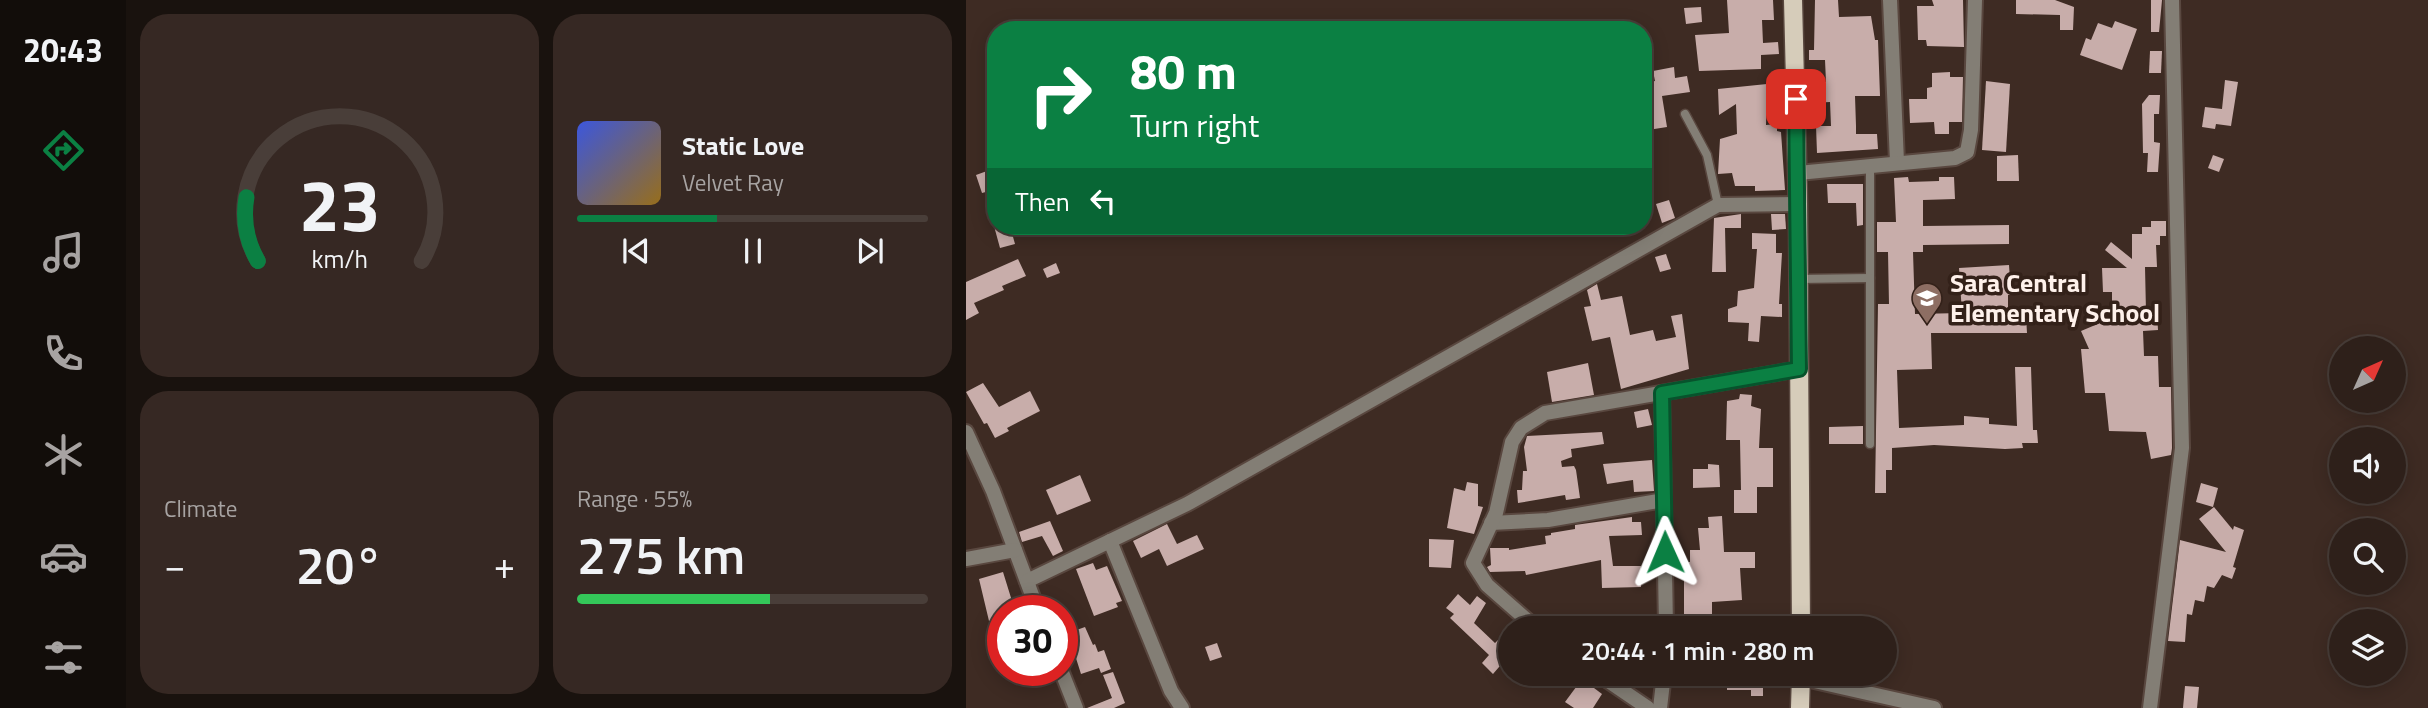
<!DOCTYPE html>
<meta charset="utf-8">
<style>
body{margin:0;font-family:"Titillium Web",sans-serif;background:#362823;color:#f1f3f6;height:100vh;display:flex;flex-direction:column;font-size:26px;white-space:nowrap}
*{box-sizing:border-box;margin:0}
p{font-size:23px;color:#a7a3a2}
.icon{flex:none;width:38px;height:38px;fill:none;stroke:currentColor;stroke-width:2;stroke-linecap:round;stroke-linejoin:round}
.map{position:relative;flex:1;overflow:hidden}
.side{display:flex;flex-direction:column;gap:14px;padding:14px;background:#19120e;width:840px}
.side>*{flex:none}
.banner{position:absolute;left:21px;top:21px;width:665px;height:214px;border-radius:28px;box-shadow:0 4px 18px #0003,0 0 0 2px #493e39;background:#0b8043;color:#fff;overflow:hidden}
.needle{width:46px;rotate:45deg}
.buttons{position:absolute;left:1363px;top:336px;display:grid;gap:14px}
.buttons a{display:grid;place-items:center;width:77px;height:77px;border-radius:50%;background:#2e201a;box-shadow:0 4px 18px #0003,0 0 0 2px #493e39;font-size:35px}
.speed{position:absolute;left:21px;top:595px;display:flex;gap:14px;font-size:35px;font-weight:700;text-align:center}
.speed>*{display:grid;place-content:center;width:91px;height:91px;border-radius:50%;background:#2e201a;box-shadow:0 4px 18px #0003,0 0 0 2px #493e39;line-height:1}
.speed .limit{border:10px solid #d22;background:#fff;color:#111}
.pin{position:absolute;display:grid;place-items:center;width:60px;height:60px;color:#fff;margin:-30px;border-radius:14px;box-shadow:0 4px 10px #0006}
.me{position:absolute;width:77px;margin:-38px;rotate:359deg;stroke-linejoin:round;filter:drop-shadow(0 0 5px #0008)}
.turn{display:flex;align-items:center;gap:24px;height:147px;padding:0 28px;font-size:32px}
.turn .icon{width:91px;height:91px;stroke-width:2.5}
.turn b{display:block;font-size:49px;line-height:60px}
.then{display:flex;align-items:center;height:66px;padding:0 28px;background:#0003;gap:14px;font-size:26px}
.big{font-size:52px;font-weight:600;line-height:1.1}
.side .tile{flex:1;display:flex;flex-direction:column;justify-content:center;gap:10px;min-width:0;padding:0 24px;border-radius:28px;background:#362823}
.side .dial{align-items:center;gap:0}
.dial svg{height:182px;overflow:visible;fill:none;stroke:#493e39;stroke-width:7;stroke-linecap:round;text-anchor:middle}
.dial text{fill:#f1f3f6;stroke:none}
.song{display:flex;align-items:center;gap:21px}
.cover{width:84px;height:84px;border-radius:10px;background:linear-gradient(135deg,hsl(230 70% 55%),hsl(40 70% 35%))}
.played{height:7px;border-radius:4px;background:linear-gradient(90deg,#0b8043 40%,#493e39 40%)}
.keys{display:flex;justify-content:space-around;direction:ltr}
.heat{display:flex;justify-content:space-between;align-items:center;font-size:38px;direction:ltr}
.charge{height:10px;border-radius:5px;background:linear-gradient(90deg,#34c759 55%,#493e39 0)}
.side .tiles{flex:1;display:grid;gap:14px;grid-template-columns:repeat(2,1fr)}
.trip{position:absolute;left:532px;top:616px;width:399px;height:70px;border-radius:35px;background:#2e201a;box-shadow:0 4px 18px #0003,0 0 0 2px #493e39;font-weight:600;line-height:70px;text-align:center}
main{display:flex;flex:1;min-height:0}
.dock{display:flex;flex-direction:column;width:126px;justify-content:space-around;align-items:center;background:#120d0a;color:#a7a3a2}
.dock .icon{width:49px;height:49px}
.dock .current{color:#0b8043}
.dock b{font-size:32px;color:#f1f3f6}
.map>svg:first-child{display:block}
.building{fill:#c8adaa}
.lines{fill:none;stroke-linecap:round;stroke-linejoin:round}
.service-casing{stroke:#59473f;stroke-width:11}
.minor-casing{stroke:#59473f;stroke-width:18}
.primary-casing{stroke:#59473f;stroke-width:21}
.service{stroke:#837e75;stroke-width:8}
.minor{stroke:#837e75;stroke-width:14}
.primary{stroke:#d6ccba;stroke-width:18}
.route-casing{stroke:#07532c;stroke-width:18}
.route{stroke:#0b8043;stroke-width:12}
.labels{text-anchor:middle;stroke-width:7;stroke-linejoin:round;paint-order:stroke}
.poi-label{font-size:26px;font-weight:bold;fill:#fef1eb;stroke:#332119;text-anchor:start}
</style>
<main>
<nav class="dock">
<b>20:43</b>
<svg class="icon current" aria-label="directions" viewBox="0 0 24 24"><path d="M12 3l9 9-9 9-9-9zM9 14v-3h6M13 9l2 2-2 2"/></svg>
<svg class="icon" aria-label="music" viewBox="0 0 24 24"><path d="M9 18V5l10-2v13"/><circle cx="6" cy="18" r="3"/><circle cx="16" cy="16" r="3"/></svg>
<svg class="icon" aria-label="phone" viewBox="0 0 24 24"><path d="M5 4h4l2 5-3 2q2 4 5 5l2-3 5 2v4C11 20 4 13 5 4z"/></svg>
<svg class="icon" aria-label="climate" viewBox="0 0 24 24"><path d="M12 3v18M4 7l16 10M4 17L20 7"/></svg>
<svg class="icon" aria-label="car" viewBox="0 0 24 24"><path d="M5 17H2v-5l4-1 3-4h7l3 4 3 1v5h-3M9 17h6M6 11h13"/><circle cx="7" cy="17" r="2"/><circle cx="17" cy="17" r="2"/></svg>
<svg class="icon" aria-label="filters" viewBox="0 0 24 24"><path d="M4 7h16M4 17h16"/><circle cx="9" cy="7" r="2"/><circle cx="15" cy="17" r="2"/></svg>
</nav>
<section class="side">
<div class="tiles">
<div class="tile dial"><svg viewBox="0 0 100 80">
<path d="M14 69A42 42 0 1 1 86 69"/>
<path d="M14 69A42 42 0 0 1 9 41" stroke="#0b8043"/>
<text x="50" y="56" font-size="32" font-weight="700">23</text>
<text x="50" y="72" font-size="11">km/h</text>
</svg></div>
<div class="tile">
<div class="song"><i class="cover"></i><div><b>Static Love</b><p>Velvet Ray</p></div></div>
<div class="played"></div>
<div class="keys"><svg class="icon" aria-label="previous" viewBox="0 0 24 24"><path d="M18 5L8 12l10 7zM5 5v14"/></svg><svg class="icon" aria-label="pause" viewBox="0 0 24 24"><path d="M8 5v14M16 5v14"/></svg><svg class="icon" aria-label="next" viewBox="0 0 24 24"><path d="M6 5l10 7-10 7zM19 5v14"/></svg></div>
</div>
<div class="tile"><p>Climate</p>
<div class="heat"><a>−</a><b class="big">20°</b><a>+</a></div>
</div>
<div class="tile"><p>Range · 55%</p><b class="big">275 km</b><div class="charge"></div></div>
</div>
</section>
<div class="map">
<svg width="1462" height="708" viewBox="0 0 1462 708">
<rect width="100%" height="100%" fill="#3e2b23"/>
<g class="building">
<path d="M761,0H807L808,20H796L797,43L812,42L813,54L795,55V69L733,71L729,35L763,33Z"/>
<path d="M849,0H872L873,17L905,16L909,40H912L914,96H889L890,126V134H911L912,149L851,153L850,126H865L864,102L845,103L844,82H860L859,60H843V50H848Z"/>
<path d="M966,0H997L998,47L961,46L960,40H952L951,6H968Z"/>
<path d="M1050,0H1089L1108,7L1107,30H1094V15L1050,14Z"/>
<path d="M1185,0H1196L1193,32H1185Z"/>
<path d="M735,7L736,22L720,24L718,8Z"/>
<path d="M1149,21L1171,29L1156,70L1114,55L1120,38L1125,40L1132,23L1146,28Z"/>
<path d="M1184,51H1196L1195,73H1183Z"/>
<path d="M708,67L709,78L721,76L724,92L696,96L701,127L682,130L679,83L689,81L687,71Z"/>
<path d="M984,72V77H997L996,122H983V134H969L968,122L944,123L943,99H961V88L966,87V73Z"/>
<path d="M1259,80L1272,82L1265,126L1250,124L1249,129L1236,127L1239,107L1256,109Z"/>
<path d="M1020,81L1044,84L1040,152L1016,150Z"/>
<path d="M801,84L800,125L811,124V131L815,132L819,190L789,191V186H769L766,173L752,174L754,139L771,134L770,104L753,115L752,89Z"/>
<path d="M1183,95H1194L1193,114H1188V142L1194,143L1192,172H1181L1182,153H1177L1176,104Z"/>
<path d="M1052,155L1053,181H1031V156Z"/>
<path d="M1247,155L1258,159L1253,172L1242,168Z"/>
<path d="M21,171L27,190L16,193L10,175Z"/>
<path d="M942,177L943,182L973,181V177H988L989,199L957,200V226L1043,225V244L957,245V252H947L949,314L996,313L993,268L1043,265L1045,295H1042V316H1060L1061,333H965L966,369L931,370L933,428L998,425V416L1023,418V424L1051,426L1049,367H1065L1067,430H1071L1072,443H1056L1057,448L1039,449L968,445L926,448V470H920V493H909L912,304H923L922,252H911V222H930L928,178Z"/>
<path d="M861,184H897V225L891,226L890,203H862Z"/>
<path d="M703,200L709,218L696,223L690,204Z"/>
<path d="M775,214V228H759L760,272H746L748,218Z"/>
<path d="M805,214H819L820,229L806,230Z"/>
<path d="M1185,221H1200V236H1194V245H1190L1191,267H1179L1180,312H1191L1192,330L1177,331L1178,356H1192L1193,387H1205L1206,448L1205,455L1185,459L1180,432L1143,431L1139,393H1119L1115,349H1123L1115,331L1146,318V292H1137L1136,268H1161L1139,250L1145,242L1166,259V234H1176V227H1185Z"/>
<path d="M28,226H44L49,244L34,248Z"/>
<path d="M786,233L810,234V253H816L813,304H816V317L795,316L793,342L782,341L783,323L762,322V309L771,306L772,291L788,288L791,249H786Z"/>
<path d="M700,254L705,269L694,272L689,257Z"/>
<path d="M52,259L60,276L36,286L38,290L8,303L13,313L0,320V282Z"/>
<path d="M90,263L94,273L81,278L77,269Z"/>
<path d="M631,284L635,300L656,296L664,335L687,330L690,341L710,337L705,316L716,314L723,369L655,389L644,337L626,341L618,307L625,306L621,290Z"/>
<path d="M622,363L628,395L586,402L581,372Z"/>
<path d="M17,383L33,407L64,391L74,411L41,428L43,431L29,438L21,423L18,424L0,392Z"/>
<path d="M774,394L786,395L785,406L795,409L793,448H807V487H791V513H768V490H775L774,440H760L761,401L773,399Z"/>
<path d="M682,409L686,425L671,428L668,412Z"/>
<path d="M897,426V444H863V427Z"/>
<path d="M636,432L638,444L605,449L606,457L595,461L596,467L608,466L610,470L614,498L600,500L599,495L552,503L551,490H556L557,471H561L558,447L561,436Z"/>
<path d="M686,460L688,491L668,492L667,480L641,484L637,464Z"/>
<path d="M742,464L753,465L754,487L727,488V469H742Z"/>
<path d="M114,475L125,501L91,515L80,490Z"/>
<path d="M501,482L512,484V506L517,507L508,534L481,528L488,488L499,491Z"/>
<path d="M1235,483L1252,488L1247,507L1230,502Z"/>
<path d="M1248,507L1267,530L1268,526L1278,530L1267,567L1270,568L1266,579L1256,575L1248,588L1241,586L1238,602L1229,600L1226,615L1221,614L1219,642L1202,641L1214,540L1260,552L1233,519Z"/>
<path d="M756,516L758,552H789V568H774L776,600L746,602V628H718V562H724V550H734L732,528H743L742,517Z"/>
<path d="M666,517V522H675L676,535L643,536L647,566H675V587L636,588L635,560L560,575L559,571L524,572L521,567L525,565L524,548H543V550L580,544L579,536L585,535V533L609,529V525Z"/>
<path d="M84,521L97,551L87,556L76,536L56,542L53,532Z"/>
<path d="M201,524L211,544L231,535L238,549L201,566L193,549L175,558L167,541Z"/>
<path d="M463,539L488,540L485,568L463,567Z"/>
<path d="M127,563L130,570L141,566L156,601L150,603L152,607L128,616L110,569Z"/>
<path d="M37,572L46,601L56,598L61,611H33L36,617L23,621L13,579Z"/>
<path d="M492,594L504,605L511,596L520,603L508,623L529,643L538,634L544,640V648L536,657L539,660L527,674L516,663L523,655L484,618L488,614L480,608Z"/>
<path d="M119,627L127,645L129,644L132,652L138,650L145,669L135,673L133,668L115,674L102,633Z"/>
<path d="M251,643L256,657L244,661L239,647Z"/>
<path d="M147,672L159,703L148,708H121L146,698L137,675Z"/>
<path d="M761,674L797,676V696H785V690H761Z"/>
<path d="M616,679L636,694L627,708H608L599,702Z"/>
<path d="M1219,686L1233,687L1231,708H1217Z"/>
</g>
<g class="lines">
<g class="service-casing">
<g id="service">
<path d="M719,114L741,155L752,205"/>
<path d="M904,165V444"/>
<path d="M832,279L904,278"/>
</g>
</g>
<g class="minor-casing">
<g id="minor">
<path d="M924,0L931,162"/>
<path d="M832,173L989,158L1001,152L1005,130L1009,0"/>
<path d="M696,393L700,628"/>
<path d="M0,432L27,491L72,611"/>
<path d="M525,523L582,520L698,500"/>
<path d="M144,541L205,691L216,708"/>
<path d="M0,559L49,550"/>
<path d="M61,581L221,504L752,205L832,204"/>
<path d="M570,628L521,585L507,563L530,513L546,442L555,428L579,413L833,369"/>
<path d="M95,670L110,708"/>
<path d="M632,674L682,708"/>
<path d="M835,678L968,708"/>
<path d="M694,708L698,674"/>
<path d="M1184,708L1216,448L1206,0"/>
</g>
</g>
<g class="primary-casing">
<g id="primary">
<path d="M827,0L832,204L835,628"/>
<path d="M834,708L835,674"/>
</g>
</g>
<use href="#service" class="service"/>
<use href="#minor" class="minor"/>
<use href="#primary" class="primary"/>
</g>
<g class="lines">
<g class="route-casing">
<path id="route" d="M699,552L696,393L833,369L830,99"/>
</g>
<use href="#route" class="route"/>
</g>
<defs>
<g id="school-pin" transform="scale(1.575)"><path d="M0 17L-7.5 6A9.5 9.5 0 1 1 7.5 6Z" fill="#8d6e63" stroke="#332119"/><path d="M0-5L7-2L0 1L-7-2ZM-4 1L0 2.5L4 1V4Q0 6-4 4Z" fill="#fff"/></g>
</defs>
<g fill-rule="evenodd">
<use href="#school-pin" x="961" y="298"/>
</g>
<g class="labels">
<g class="poi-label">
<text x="984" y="292">Sara Central<tspan x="984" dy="30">Elementary School</tspan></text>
</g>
</g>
</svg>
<div class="buttons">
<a><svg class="needle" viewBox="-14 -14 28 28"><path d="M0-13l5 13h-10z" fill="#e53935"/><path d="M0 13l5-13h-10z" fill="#a7a3a2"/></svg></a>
<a><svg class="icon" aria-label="sound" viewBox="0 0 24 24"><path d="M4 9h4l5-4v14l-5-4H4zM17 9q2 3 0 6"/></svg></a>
<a><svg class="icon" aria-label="search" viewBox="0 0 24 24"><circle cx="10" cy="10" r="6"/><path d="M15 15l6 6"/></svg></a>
<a><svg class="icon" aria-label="layers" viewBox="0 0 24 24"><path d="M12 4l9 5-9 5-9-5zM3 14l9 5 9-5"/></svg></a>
</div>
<div class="speed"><div class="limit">30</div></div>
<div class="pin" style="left:830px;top:99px;background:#d93025"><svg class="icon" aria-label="arrive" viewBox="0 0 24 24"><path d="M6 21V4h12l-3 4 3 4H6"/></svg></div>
<svg class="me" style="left:699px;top:552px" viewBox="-20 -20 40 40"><path d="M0-17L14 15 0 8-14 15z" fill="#0b8043" stroke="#fff" stroke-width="4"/></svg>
<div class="trip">20:44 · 1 min · 280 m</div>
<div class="banner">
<div class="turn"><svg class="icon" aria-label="right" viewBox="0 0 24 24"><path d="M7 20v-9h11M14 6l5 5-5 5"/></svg><div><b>80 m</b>Turn right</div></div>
<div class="then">Then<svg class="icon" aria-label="left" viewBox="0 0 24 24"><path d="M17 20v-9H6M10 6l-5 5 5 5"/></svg></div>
</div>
</div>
</main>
